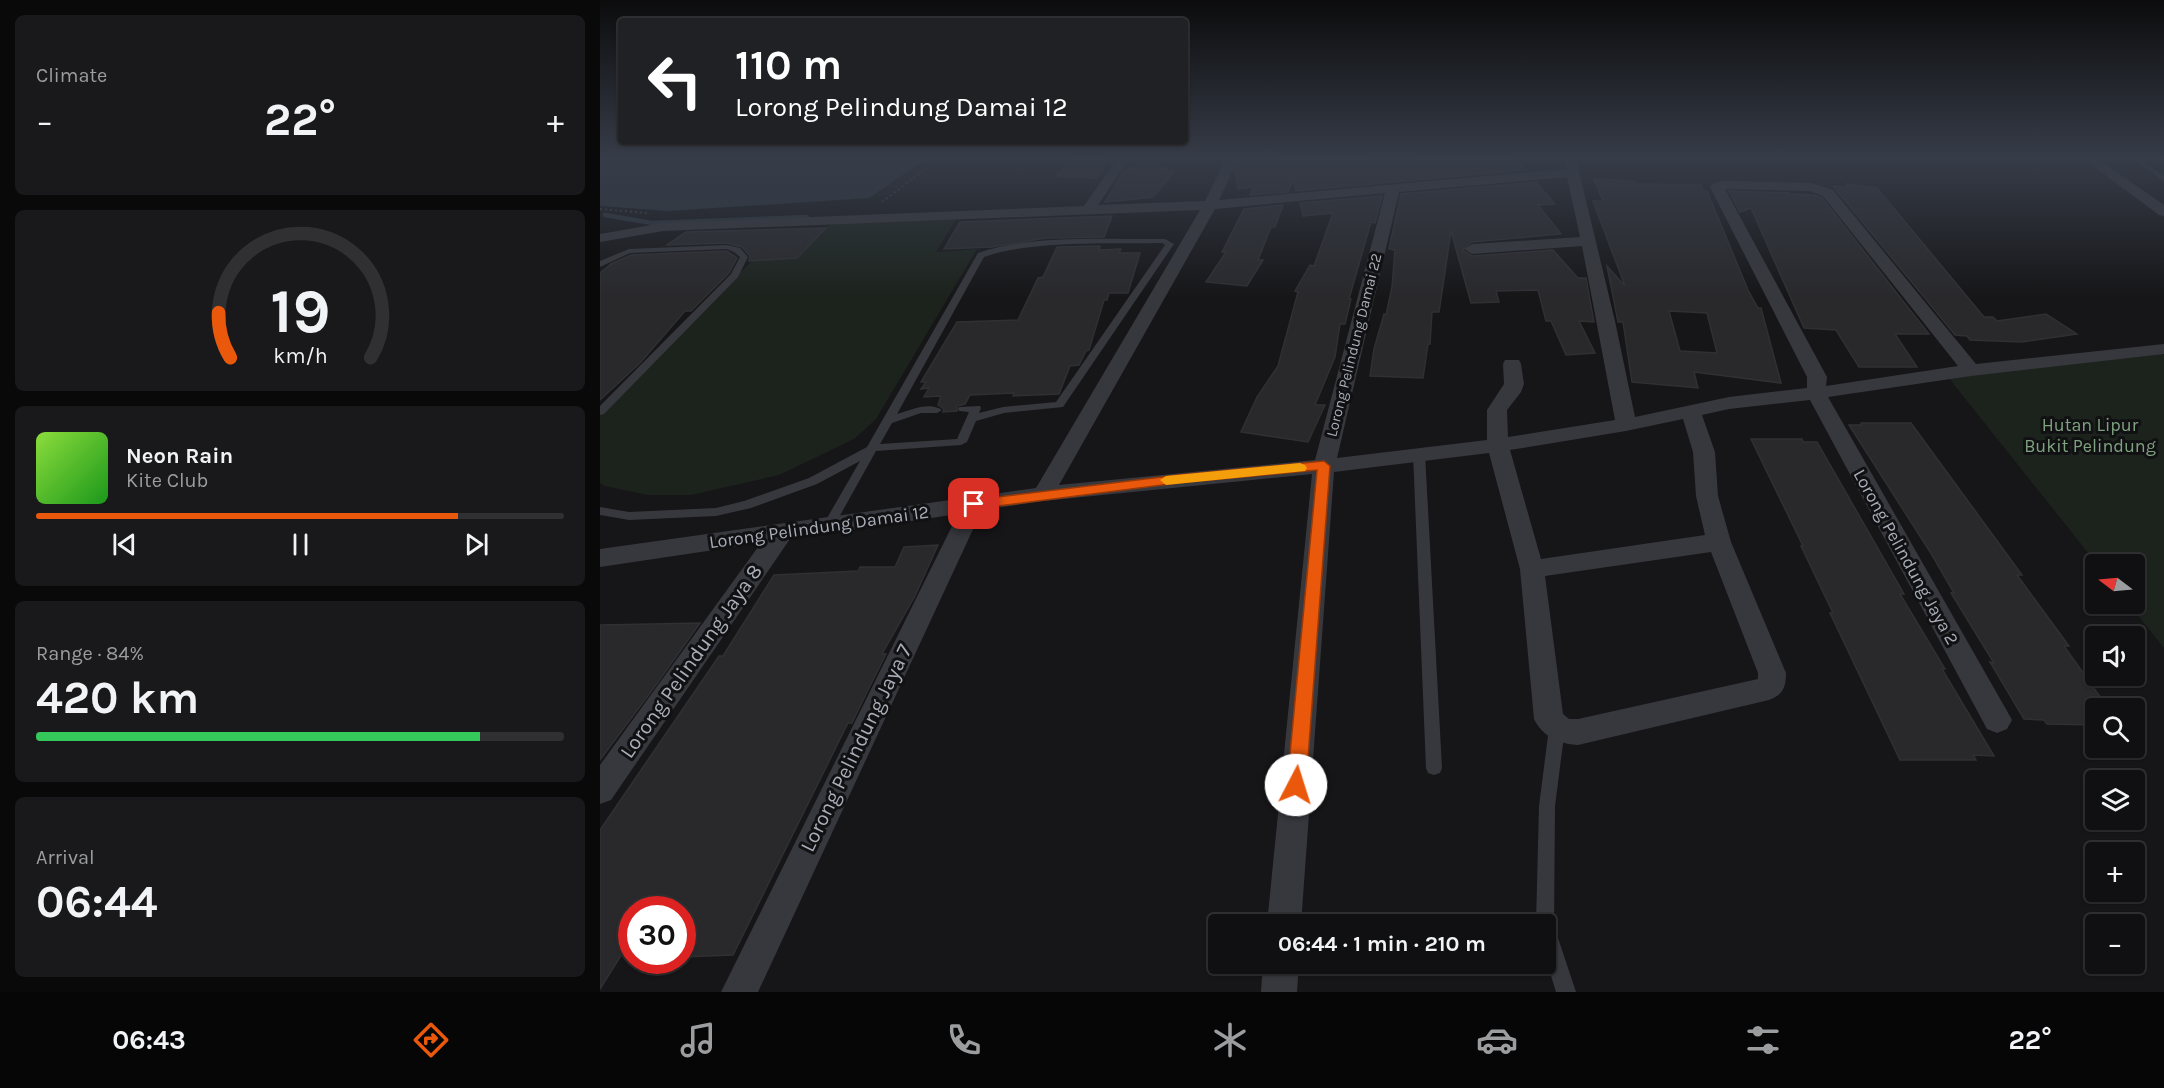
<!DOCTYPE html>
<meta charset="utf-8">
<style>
body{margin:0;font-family:Karla,sans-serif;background:#19191b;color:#f1f3f6;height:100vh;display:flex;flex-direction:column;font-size:22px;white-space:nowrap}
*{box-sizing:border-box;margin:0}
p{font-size:20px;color:#9c9d9f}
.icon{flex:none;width:33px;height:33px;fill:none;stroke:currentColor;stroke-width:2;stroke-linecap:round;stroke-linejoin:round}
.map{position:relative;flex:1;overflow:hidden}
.side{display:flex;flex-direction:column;gap:15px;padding:15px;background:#09090a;width:600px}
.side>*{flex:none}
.top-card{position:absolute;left:18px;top:18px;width:570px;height:126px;border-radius:6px;box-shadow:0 2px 4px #0004,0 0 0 2px #303032;background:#202124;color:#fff;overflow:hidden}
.needle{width:39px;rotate:286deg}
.buttons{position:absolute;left:1485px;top:554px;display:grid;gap:12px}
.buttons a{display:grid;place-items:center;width:60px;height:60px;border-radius:6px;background:#101012;box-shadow:0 2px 4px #0004,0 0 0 2px #303032;font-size:30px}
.speed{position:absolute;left:18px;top:896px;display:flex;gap:12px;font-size:30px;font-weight:700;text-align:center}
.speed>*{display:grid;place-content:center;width:78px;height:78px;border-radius:50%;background:#101012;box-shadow:0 2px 4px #0004,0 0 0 2px #303032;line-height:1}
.speed .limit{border:9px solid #d22;background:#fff;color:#111}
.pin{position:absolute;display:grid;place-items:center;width:51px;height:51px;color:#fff;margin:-26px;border-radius:12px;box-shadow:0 3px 9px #0006}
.me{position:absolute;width:66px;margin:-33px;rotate:5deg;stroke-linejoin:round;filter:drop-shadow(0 0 4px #0008)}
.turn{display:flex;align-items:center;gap:21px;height:126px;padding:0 18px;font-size:27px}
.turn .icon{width:78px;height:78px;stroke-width:2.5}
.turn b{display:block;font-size:42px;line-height:51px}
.big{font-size:45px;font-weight:700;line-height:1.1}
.side .widget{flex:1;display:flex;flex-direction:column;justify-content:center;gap:9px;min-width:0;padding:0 21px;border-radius:9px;background:#19191b}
.side .dial{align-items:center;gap:0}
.dial svg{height:156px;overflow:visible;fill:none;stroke:#303032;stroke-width:7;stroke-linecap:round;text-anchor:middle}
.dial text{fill:#f1f3f6;stroke:none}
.song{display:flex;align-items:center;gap:18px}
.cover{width:72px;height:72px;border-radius:9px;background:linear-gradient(135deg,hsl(90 70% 55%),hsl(120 70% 35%))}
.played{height:6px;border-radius:3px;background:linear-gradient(90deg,#ea580c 80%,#303032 80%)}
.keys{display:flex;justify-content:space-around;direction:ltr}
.heat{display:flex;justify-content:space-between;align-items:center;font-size:33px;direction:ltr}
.charge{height:9px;border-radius:4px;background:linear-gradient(90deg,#34c759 84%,#303032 0)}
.trip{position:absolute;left:608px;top:914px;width:348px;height:60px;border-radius:6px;background:#101012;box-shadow:0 2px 4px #0004,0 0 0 2px #303032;font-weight:700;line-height:60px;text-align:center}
.dock{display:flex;height:96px;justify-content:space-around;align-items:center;background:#060607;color:#9c9d9f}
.dock .icon{width:42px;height:42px}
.dock .active{color:#ea580c}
.dock b{font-size:27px;color:#f1f3f6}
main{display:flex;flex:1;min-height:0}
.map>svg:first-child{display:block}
.green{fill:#1c231d}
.water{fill:#2c353c}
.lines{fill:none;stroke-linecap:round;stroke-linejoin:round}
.stream{stroke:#2c353c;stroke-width:4.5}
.building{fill:#29292c;stroke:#303034;stroke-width:1.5;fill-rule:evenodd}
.path{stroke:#3d3f44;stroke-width:2;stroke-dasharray:2 3;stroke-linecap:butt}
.service{fill:#37383d;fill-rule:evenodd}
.minor{fill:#37383d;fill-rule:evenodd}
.route{fill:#ea580c;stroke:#983908;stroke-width:1.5}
.slow{fill:#f59e0b}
.labels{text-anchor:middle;stroke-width:6;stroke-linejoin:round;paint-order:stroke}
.far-street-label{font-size:15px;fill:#a8adb8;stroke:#111113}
.park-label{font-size:18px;fill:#7fa381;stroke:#111113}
.street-label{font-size:18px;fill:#a8adb8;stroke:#111113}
.near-street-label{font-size:21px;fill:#a8adb8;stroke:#111113}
</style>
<main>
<section class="side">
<div class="widget"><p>Climate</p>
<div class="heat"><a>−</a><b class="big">22°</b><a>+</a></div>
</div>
<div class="widget dial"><svg viewBox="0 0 100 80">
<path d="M14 69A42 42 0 1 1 86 69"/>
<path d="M14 69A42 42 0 0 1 8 46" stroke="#ea580c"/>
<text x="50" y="56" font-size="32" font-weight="700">19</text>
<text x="50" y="72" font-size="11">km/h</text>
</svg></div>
<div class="widget">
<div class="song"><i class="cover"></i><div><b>Neon Rain</b><p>Kite Club</p></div></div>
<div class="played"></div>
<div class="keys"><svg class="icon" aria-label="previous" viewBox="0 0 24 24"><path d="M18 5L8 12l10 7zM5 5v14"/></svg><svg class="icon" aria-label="pause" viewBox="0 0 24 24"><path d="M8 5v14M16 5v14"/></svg><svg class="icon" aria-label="next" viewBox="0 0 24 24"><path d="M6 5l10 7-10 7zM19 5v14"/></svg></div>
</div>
<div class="widget"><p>Range · 84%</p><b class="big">420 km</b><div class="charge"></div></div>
<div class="widget"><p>Arrival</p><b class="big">06:44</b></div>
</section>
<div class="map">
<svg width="1564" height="992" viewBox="0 0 1564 992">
<rect width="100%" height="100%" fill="#161618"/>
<g class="green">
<path d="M358,216L336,252L377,249L276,419L254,439L179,475L91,495H48L5,486L0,483V412L156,257L201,254L231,223Z"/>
<path d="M1560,352L1564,355V648L1528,603H1534V564H1497L1348,377Z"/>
</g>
<path class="water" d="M0,159H326L269,198L68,211L0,206Z"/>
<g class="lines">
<path class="stream" d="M5,215L52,223L207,217"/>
</g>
<g class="building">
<path d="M473,159H509L496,178L456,176Z"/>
<path d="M687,159H768L770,162L822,159H916L926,170L696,191L693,179L688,192L650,195L654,187L638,189L635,170L639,162Z"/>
<path d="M547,161L574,172L553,197L505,202L523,172Z"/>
<path d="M994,179L1034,181L1035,184L1101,185L1103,191H1107L1148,290L1158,308H1161L1181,383L1094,372L1098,388L1032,382L1023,322H1018L1007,266L1025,286L993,201H1003ZM1069,311L1107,313L1117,353L1080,351Z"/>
<path d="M936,182L955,204L938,205L961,234L872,242L862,250L872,256L953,250L978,278H986L994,322L979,321L995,353L966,355L951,321H946L938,290L896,291L899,302L871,303L851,231L839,312H832L830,344H828L823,378L770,376L774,349L784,314L786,315L792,287L795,250L789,249L801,194Z"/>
<path d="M1246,184L1277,188L1384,317H1393L1397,321L1446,314L1477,334L1422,342L1370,340L1367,336L1355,335L1233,186L1248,187Z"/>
<path d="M1129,191L1190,193L1187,194L1214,195L1222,198L1329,334H1295L1317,367H1259L1236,330L1204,328L1151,208L1140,212Z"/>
<path d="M782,196L775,223L771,222L749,299H751L745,324H740L735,357L715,405H725L708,442L641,432L657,397L678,366L698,292L695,291L710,265L714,266L733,213L703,216L700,203Z"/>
<path d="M683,205L675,227H671L658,260H663L647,286L606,282L626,252H622L644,209Z"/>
<path d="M512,216L504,237L446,238L392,247L344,249L360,222Z"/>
<path d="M226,228L197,258L149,261L150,256L142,247L127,243L67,245L86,232Z"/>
<path d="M500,246L499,250L521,249L519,253H540L528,293H509L507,300H504L489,350L486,351L479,365L470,366L459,394L413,396L414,393L370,395L365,404L357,406V411L343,412L344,409L338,405L341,396L324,397L329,388L321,389L326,382H321L357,322L418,320L438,278L443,277L457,247Z"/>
<path d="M127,251L137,258L129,273L91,311H85L40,363L0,400V273L11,264L31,255Z"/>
<path d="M1261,423H1311L1422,575H1417L1469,646H1464L1508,708H1496V725L1447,724L1444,720L1424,719L1390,662L1394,663L1351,593H1354L1332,555L1249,425H1262Z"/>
<path d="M1151,439H1202L1203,442H1217L1304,594H1300L1345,669H1342L1394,756L1373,755L1376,760H1300L1230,613H1233L1201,546H1203Z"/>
<path d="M338,545L315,596L282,654H286L267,692L252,723H248L133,955L82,957V909H32V938L0,989V830L119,656H123L174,575L258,571L260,567H295L304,547Z"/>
<path d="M100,623L53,689L0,760V625Z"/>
</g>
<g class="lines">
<g class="path">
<path d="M282,202L338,159"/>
<path d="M0,209L47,213"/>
</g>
<g class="service">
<path d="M1532,159H1539L1564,176V181Z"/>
<path d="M1560,159H1564V161L1561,160Z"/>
<path d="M565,239L574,244L463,407L404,413L376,421L367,442L361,445L276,451L233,528H225L223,525L260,461L217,484L151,508L116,516L29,520L0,515V507L29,512L116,508L144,501L209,478L267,447L378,253C432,234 508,240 565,239ZM563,243L565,245L456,402L403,407L379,413L381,408L380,406L359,407L358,409L359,411L369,412L357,439L280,444L292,423L321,413H337L342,410C330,401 310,410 297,414L384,257C432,240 511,244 563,243Z"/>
<path d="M127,245L140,248L148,257L138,277L4,414L0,415V406L131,274L140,257L134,252L127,249L30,253L0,267V261L29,249Z"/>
<path d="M819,450L825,454L842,768L840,773L834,775L828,773L826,768L813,454Z"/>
<path d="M957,721L963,723L965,728L955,806L954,926L976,992H956L945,956V924H936L939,806L949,728L951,723Z"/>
</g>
<g class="minor">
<path d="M517,159H529L498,205L605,201L626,159H638L619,200L966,169L964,159H976L1015,321L1035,417L1129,397L1207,388V377L1110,187L1112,184L1124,181L1212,183L1233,190L1376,364L1564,344V354L1371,376L1228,397L1407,711L1412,720L1407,729L1397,733L1387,729L1210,400L1129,409L1102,415L1115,452L1118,496L1131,542L1186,673C1186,687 1183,695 1169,700L978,745C959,744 943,737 934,719L920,569L889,453L734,472L701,924H667L712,474L443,501L382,510L158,992H121L358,514L190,539L11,800L0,804V765L161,543L0,567V549L436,488L600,210L63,231L0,242V234L63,223L484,206ZM967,177L980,237L872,244L864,249L872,254L982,246L1015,420L908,437L907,410L921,392L924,384L921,364L919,360H905L903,364L904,384L887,410V440L737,458L799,192ZM1125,189L1210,191L1223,196L1358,366L1226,386L1227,377ZM785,193L715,460L459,485L615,209ZM1083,419L1093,452L1096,496L1105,535L941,559L910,450L1026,431ZM1111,552L1158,673V679L978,719H969L963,714L945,576Z"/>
<path d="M1484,159H1498L1564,205V216L1559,215Z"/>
<path d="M663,963H699L697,992H661Z"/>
</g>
</g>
<linearGradient id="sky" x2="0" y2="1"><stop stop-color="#0c0c0d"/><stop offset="0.53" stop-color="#363c48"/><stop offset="1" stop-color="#363c48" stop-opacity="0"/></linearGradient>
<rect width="1564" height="298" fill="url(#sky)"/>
<path class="route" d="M724,461L730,466L706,785L703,791L696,794L690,791L687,785L717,470L578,483L374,509L367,504L374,500L578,475Z"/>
<path class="slow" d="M700,463L705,465L707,468L705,471L566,485L560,480L566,476Z"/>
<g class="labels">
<g class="far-street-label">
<text transform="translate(754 345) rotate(-76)" y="5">Lorong Pelindung Damai 22</text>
</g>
<g class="park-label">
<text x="1490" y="431">Hutan Lipur<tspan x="1490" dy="21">Bukit Pelindung</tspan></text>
</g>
<g class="street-label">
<text transform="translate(219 527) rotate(-8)" y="6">Lorong Pelindung Damai 12</text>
<text transform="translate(1306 557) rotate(61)" y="6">Lorong Pelindung Jaya 2</text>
</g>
<g class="near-street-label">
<text transform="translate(91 661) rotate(-55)" y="7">Lorong Pelindung Jaya 8</text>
<text transform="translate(256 748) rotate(-64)" y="7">Lorong Pelindung Jaya 7</text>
</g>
</g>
</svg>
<div class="buttons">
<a><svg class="needle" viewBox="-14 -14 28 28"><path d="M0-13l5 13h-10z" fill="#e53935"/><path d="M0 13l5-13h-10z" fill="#9c9d9f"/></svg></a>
<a><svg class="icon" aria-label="sound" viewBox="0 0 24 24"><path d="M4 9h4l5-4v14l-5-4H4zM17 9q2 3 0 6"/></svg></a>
<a><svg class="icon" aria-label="search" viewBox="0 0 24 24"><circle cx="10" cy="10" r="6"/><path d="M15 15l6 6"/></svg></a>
<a><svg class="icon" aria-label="layers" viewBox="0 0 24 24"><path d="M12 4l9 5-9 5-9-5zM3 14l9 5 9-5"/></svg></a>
<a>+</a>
<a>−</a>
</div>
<div class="speed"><div class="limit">30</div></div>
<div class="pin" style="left:374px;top:504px;background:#d93025"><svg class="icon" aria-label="arrive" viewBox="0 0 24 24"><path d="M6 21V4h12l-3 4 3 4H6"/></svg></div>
<svg class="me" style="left:696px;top:785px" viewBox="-20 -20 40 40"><circle r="19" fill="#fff"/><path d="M0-13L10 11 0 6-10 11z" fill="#ea580c"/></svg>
<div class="trip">06:44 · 1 min · 210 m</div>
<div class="top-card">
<div class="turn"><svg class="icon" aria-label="left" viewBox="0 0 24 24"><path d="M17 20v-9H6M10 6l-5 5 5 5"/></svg><div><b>110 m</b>Lorong Pelindung Damai 12</div></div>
</div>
</div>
</main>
<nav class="dock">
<b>06:43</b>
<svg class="icon active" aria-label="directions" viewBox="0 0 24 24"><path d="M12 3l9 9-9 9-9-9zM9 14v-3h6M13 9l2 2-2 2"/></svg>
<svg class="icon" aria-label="music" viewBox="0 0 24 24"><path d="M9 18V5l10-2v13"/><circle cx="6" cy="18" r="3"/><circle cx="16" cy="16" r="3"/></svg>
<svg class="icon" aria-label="phone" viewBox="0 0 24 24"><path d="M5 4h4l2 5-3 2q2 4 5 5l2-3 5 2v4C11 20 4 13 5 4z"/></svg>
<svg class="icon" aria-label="climate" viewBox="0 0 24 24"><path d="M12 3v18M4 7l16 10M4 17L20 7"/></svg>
<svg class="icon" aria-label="car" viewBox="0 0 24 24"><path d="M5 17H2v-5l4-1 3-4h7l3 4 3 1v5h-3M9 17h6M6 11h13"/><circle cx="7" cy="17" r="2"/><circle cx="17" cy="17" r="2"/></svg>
<svg class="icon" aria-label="filters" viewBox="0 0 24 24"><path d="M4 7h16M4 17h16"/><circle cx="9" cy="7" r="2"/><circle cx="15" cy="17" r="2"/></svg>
<b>22°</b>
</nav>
